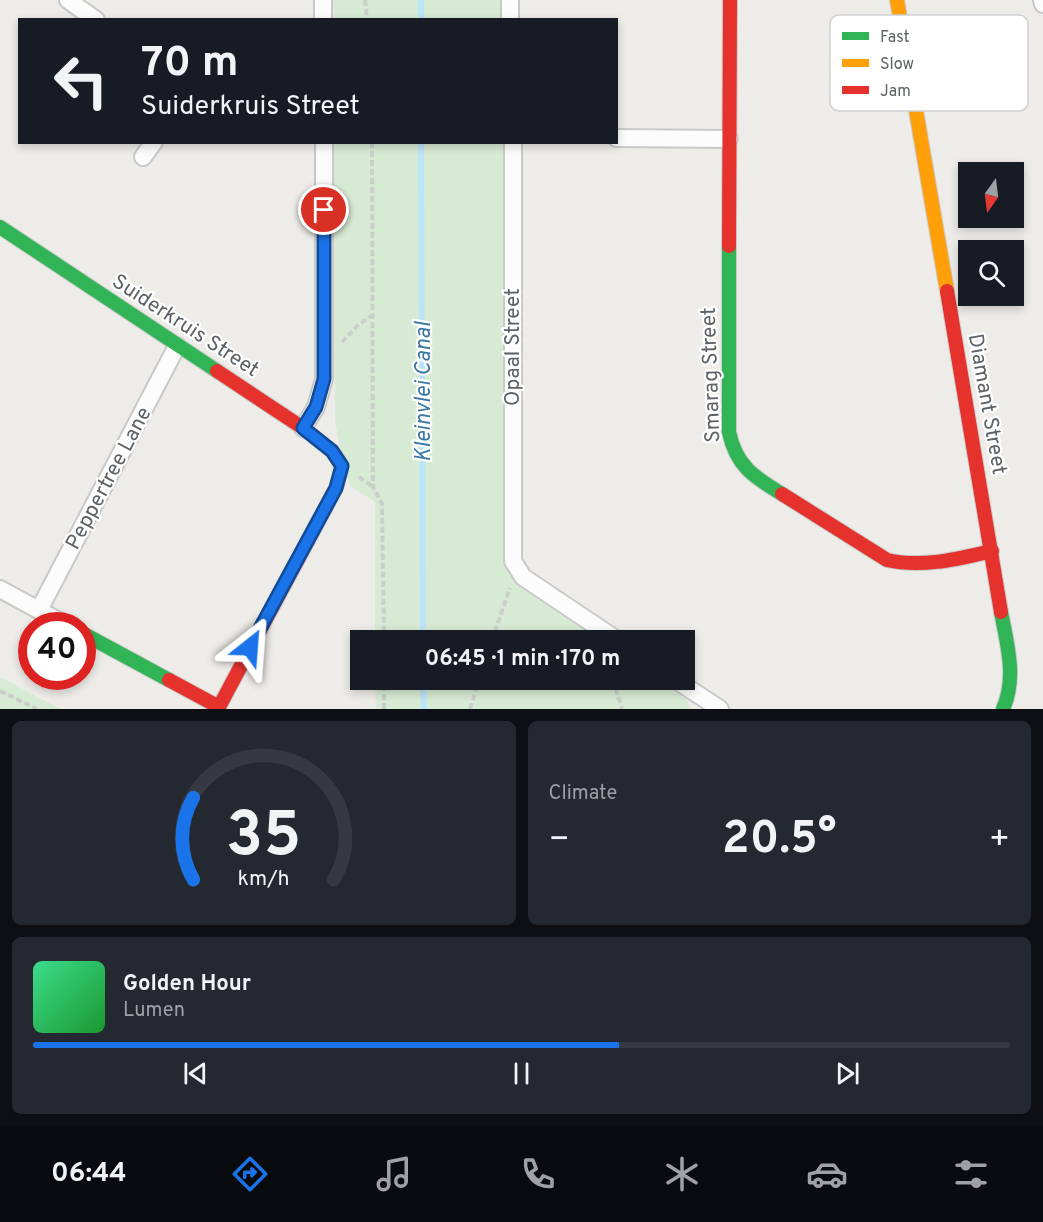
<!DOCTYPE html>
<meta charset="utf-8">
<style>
body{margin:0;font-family:Overpass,sans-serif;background:#242831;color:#f1f3f6;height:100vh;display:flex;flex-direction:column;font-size:22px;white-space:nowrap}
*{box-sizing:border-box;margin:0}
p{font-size:20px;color:#9ea1a6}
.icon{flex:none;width:33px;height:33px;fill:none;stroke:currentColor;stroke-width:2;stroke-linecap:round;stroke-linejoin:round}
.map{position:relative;height:709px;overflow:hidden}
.panel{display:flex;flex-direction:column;gap:12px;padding:12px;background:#0d0f14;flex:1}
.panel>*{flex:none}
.banner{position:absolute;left:18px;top:18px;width:600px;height:126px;border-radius:0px;box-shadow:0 3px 9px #0003;background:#171b24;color:#f1f3f6;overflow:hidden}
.needle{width:39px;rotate:194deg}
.fabs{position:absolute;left:958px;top:162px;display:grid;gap:12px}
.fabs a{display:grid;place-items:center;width:66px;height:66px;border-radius:0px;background:#171b24;box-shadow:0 3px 9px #0003;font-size:30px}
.speed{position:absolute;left:18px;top:612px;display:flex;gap:12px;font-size:30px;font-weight:700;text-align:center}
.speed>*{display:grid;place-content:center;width:78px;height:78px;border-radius:50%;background:#171b24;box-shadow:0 3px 9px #0003;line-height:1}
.speed .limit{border:9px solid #d22;background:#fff;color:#111}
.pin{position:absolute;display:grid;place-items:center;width:51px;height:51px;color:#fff;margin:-26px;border:3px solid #fff;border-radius:50%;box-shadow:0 2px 6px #0007}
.me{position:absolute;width:66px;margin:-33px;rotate:28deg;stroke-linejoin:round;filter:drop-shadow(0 0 4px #0008)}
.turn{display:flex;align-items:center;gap:21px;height:126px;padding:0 24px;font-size:27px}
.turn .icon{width:78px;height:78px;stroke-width:2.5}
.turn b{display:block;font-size:42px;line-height:51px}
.big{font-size:45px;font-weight:700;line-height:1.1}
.panel .tile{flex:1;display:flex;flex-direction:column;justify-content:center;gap:9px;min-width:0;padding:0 21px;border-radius:9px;background:#242831}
.panel .dial{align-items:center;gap:0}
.dial svg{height:156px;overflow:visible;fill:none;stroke:#363941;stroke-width:7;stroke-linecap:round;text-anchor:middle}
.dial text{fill:#f1f3f6;stroke:none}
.song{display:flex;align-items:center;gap:18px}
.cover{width:72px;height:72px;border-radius:9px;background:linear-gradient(135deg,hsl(150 70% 55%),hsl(130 70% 35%))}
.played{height:6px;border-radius:3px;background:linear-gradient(90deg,#1a73e8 60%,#363941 60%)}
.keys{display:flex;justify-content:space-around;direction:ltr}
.heat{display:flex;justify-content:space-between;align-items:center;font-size:33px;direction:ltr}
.panel .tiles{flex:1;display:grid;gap:12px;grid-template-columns:1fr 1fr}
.tile:last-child{grid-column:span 2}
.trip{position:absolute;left:350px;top:630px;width:345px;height:60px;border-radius:0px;background:#171b24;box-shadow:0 3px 9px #0003;font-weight:700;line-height:60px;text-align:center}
.menu{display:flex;height:96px;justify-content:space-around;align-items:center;background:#090b0e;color:#9ea1a6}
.menu .icon{width:42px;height:42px}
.menu .selected{color:#1a73e8}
.menu b{font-size:27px;color:#f1f3f6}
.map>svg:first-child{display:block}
.green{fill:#d7ead3}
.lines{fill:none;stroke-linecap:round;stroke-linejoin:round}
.stream{stroke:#bce4f8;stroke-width:6}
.street-casing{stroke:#c9c9c9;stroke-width:20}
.fast-casing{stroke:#cacaca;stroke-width:16}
.slow-casing{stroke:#cacaca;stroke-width:16}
.jam-casing{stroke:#cacaca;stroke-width:16}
.path{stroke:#cacfcb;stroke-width:4;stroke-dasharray:6 3;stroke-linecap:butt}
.street{stroke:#fcfcfc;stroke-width:16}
.fast{stroke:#30b455;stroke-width:14}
.slow{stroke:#ff9f0a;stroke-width:14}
.jam{stroke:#e5322d;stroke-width:14}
.route-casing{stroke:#114b97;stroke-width:15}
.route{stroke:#1a73e8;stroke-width:10}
.labels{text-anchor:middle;stroke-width:4.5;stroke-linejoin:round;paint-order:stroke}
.street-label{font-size:21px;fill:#5d6267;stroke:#fff}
.water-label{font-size:22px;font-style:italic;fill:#3977a4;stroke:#fff}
.key{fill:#fff;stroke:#ced0d1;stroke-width:1.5}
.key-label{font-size:16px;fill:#5d6267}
</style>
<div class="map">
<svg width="1043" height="709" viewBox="0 0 1043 709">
<rect width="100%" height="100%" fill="#eeece8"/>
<g class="green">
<path d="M333,0H502V19H334Z"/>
<path d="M334,143H503L506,565L513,579L521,587L601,640H375V502L351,486L343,465L335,421Z"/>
<path d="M0,677L61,709H0Z"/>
<path d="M375,680H659L686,699L691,709H376Z"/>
</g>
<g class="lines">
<g class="stream">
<path d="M421,0V20"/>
<path d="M421,142L423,640"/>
<path d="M423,680L424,709"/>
</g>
<g class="street-casing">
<g id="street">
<path d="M68,0L96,20"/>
<path d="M323,0V20"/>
<path d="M510,0V20"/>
<path d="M1042,0L1043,4"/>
<path d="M616,138L729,139"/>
<path d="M513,142V561L523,577L617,640"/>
<path d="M143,157L154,142"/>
<path d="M303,428L316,407L324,379V142"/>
<path d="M0,589L68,626"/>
<path d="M39,610L177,346"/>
<path d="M676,680L720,709"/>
</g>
</g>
<g class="fast-casing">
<g id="fast">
<path d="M0,227L217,371"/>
<path d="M729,246V432C736,466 754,477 782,494"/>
<path d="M1001,612C1007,644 1017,678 1003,709"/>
<path d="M82,633L169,680"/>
</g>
</g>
<g class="slow-casing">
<path id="slow" d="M897,0L947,291"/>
</g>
<g class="jam-casing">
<g id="jam">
<path d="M729,246L730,0"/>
<path d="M947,291L1001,612"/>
<path d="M782,494L887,560C923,568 957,559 992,551"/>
<path d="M169,680L219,707L336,488L342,466L332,451L303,428L217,371"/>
</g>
</g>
<g class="path">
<path d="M365,0L367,20"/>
<path d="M372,142L373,487L382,504L384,640"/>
<path d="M342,342L357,326L372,315"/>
<path d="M359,477L373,487"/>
<path d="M492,640L510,588"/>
<path d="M613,680L622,709"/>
<path d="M0,691L37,709"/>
<path d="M384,709V680"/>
<path d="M470,709L479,680"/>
</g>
<use href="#street" class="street"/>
<use href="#fast" class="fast"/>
<use href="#slow" class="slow"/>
<use href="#jam" class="jam"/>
</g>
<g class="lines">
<g class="route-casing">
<path id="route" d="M250,647L336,488L342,466L332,451L303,428L316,407L324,379V210"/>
</g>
<use href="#route" class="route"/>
</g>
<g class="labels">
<g class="street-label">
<text transform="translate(186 325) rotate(33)" y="7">Suiderkruis Street</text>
<text transform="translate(512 347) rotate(-90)" y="7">Opaal Street</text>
<text transform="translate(710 375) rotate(-92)" y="7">Smarag Street</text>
<text transform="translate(988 404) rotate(80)" y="7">Diamant Street</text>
<text transform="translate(108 478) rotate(-62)" y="7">Peppertree Lane</text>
</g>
<g class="water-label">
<text transform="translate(422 392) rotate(-90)" y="8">Kleinvlei Canal</text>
</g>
</g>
<rect x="830" y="15" width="198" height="96" rx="9" class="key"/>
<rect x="842" y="32" width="27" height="8" fill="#30b455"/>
<rect x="842" y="59" width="27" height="8" fill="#ff9f0a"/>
<rect x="842" y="86" width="27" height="8" fill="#e5322d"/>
<g class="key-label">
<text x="880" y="42">Fast</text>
<text x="880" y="69">Slow</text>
<text x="880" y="96">Jam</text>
</g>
</svg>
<div class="fabs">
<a><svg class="needle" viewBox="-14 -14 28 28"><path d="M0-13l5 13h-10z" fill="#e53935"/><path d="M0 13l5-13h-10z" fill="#9ea1a6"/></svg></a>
<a><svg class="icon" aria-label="search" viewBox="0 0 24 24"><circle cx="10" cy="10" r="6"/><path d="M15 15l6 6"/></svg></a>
</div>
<div class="speed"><div class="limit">40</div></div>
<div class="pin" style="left:324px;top:210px;background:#d93025"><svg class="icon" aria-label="arrive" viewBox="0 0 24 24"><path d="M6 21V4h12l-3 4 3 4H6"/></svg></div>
<svg class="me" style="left:250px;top:647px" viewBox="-20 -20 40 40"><path d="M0-17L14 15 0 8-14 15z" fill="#1a73e8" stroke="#fff" stroke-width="4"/></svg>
<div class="trip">06:45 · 1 min · 170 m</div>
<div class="banner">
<div class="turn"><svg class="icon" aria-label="left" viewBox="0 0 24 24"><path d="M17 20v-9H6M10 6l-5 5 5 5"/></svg><div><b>70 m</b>Suiderkruis Street</div></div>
</div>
</div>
<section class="panel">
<div class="tiles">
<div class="tile dial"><svg viewBox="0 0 100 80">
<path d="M14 69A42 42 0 1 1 86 69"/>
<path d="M14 69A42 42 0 0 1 14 27" stroke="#1a73e8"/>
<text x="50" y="56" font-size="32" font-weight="700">35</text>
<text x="50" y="72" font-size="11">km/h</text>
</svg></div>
<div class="tile"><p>Climate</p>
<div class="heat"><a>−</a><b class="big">20.5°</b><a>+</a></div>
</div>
<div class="tile">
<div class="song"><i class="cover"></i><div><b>Golden Hour</b><p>Lumen</p></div></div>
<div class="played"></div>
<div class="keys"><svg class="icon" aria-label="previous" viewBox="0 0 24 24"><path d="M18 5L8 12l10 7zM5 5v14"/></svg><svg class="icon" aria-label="pause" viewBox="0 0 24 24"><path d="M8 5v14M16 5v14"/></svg><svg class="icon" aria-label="next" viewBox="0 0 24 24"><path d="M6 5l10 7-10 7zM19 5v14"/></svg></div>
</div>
</div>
</section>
<nav class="menu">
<b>06:44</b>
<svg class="icon selected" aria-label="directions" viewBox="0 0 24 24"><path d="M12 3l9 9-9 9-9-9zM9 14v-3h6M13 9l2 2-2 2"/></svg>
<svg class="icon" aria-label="music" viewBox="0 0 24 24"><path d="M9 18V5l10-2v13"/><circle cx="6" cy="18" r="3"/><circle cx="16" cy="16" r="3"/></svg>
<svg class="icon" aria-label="phone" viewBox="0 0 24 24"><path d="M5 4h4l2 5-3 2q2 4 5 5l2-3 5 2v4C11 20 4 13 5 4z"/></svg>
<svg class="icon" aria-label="climate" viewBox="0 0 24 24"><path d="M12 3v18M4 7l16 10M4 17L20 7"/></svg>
<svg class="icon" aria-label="car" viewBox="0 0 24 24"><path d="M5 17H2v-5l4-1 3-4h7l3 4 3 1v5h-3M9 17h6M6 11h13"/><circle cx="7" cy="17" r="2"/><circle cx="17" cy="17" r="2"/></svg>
<svg class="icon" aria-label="filters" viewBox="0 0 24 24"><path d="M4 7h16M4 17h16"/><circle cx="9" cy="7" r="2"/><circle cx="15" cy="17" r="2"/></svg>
</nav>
